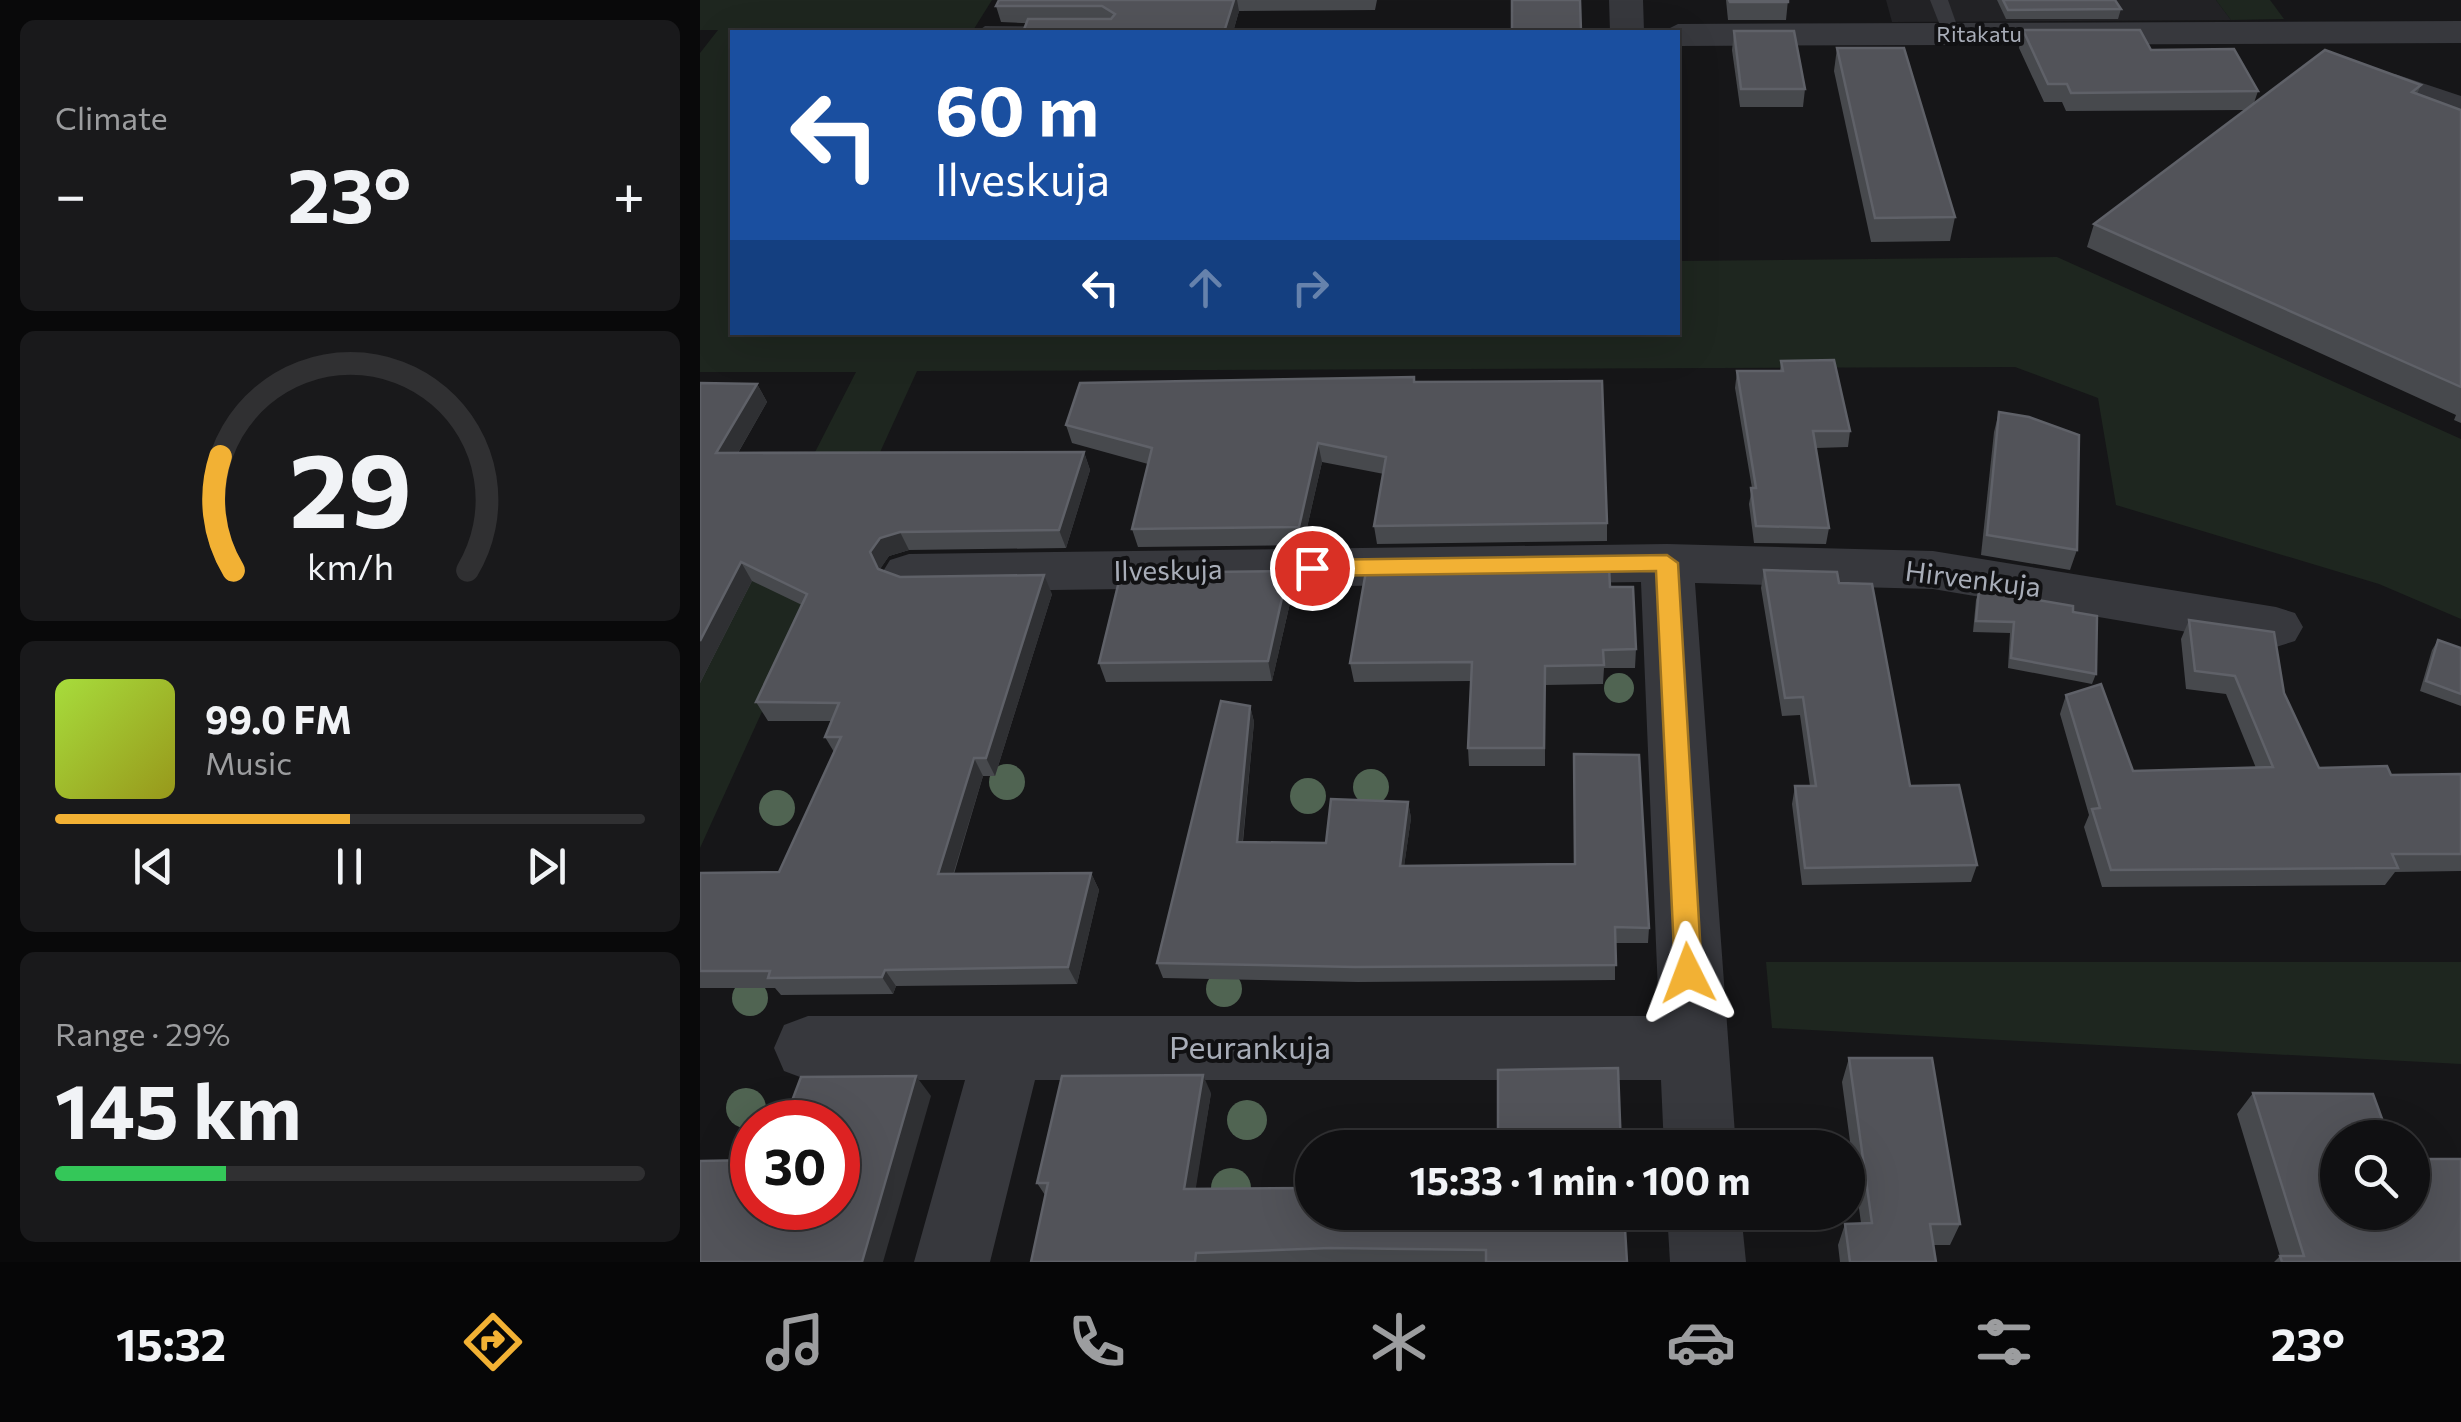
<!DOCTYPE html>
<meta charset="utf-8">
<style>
body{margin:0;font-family:Commissioner,sans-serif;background:#19191b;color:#f1f3f6;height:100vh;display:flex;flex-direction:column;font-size:38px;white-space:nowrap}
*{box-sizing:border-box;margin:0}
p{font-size:32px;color:#9c9d9f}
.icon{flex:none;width:55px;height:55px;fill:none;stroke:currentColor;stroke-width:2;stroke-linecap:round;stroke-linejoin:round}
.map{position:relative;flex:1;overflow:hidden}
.sheet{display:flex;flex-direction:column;gap:20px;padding:20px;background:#09090a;width:700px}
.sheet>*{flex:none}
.hud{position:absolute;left:30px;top:30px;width:950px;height:305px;border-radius:0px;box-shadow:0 10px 40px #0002,0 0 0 2px #303032;background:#1a4fa0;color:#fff;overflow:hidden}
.buttons{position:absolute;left:1620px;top:1120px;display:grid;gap:20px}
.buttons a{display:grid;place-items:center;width:110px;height:110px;border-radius:50%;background:#101012;box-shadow:0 10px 40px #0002,0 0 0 2px #303032;font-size:50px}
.speed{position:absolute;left:30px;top:1100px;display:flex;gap:20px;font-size:50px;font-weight:700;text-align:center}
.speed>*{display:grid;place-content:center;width:130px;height:130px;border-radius:50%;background:#101012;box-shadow:0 10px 40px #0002,0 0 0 2px #303032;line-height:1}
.speed .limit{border:15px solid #d22;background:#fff;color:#111}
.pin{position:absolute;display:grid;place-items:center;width:85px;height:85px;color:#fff;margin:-42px;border:5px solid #fff;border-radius:50%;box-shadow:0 2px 10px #0007}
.me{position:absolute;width:110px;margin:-55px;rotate:357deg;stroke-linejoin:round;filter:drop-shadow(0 0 8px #0008)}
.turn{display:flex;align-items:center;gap:35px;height:210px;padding:0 40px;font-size:45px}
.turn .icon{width:130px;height:130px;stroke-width:2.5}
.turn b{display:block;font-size:70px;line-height:85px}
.lanes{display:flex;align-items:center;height:95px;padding:0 40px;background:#0003;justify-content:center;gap:50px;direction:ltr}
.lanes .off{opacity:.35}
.big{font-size:75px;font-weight:700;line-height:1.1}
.sheet .widget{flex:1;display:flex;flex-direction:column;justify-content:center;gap:15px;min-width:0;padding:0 35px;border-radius:15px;background:#19191b}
.sheet .dial{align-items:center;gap:0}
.dial svg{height:260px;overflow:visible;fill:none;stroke:#303032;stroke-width:7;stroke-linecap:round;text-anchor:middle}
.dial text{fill:#f1f3f6;stroke:none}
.song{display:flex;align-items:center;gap:30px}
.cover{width:120px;height:120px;border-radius:15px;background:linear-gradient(135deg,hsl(80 70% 55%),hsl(60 70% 35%))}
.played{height:10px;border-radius:5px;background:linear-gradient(90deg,#f2b134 50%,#303032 50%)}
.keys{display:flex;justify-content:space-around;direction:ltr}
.heat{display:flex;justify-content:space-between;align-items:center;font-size:55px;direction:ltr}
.charge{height:15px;border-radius:8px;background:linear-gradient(90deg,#34c759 29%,#303032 0)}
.trip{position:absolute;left:595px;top:1130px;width:570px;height:100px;border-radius:50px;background:#101012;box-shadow:0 10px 40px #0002,0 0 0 2px #303032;font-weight:700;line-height:100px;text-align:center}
.tab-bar{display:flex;height:160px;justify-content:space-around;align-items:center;background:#060607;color:#9c9d9f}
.tab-bar .icon{width:70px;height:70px}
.tab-bar .active{color:#f2b134}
.tab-bar b{font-size:45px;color:#f1f3f6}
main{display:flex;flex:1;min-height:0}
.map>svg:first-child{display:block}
.built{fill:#222225}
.green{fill:#1e261f}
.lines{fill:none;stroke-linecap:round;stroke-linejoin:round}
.lane{fill:#37383d;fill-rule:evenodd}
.street{fill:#37383d;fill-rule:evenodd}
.tree{fill:#506452}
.wall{fill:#47494d}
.shaded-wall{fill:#2f3033}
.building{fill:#525359;stroke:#5f6168;stroke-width:2.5}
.route{fill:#f2b134;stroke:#9d7322;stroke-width:2.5}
.labels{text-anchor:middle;stroke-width:8;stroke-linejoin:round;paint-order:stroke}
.far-street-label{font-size:22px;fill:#a8adb8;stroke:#111113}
.street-label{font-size:28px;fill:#a8adb8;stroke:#111113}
.near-street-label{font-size:32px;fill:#a8adb8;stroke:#111113}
</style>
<main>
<section class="sheet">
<div class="widget"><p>Climate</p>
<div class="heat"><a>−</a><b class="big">23°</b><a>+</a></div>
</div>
<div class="widget dial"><svg viewBox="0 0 100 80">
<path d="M14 69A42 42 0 1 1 86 69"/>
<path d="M14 69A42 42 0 0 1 10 34" stroke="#f2b134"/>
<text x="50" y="56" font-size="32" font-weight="700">29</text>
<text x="50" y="72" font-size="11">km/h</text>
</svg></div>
<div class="widget">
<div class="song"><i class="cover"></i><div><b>99.0 FM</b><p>Music</p></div></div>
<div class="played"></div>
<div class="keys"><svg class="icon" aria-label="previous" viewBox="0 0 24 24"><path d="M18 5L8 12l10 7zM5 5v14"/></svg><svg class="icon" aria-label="pause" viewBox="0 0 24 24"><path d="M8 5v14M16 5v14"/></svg><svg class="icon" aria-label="next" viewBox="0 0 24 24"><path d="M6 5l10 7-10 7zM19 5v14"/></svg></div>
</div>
<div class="widget"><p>Range · 29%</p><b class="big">145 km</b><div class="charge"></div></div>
</section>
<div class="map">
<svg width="1761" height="1262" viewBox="0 0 1761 1262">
<rect width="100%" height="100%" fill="#161618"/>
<path class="built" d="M1186,0H1516L1531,20L1192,22Z"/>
<g class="green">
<path d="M0,0H292L272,32H32V332H978V261L1357,257L1761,439V619L1679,584L1416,505L1398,398L1315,367L217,371L0,848V677L156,372H0V53L18,30H0Z"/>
<path d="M1516,0H1570L1584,19L1531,20Z"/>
<path d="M1066,962H1761V1064L1072,1028Z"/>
</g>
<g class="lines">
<g class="lane">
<path d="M1230,0H1248L1260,34L1257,38H1245Z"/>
<path d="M285,26L406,27L415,32H277Z"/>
</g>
<g class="street">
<path d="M909,0H943L944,32H910Z"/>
<path d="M1761,21V43L978,46V32H962L978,24Z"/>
<path d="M1695,74L1761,96V120L1682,93L1676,85L1682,77Z"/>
<path d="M967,544L1233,551L1576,607L1595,613L1603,627L1595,641L1576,647L1233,589L995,583L1036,1148H964L961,1080H335L290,1262H214L265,1080H108L84,1071L74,1048L84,1025L108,1016H959L941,582L209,592L190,586L182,573L190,560L209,554Z"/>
<path d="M967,1212H1041L1046,1262H970Z"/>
</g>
</g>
<g class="tree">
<circle cx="919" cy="688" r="15"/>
<circle cx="307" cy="782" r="18"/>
<circle cx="671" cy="787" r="18"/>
<circle cx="608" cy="796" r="18"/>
<circle cx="77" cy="808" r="18"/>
<circle cx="524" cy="989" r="18"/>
<circle cx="50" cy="998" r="18"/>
<circle cx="46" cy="1108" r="20"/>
<circle cx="547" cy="1120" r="20"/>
<circle cx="531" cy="1188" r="20"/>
</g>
<g class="wall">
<path d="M299,0H677L675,10L539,11L533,32L301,22L296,6Z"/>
<path d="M1026,0H1088L1086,20H1028Z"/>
<path d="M1297,0H1415L1421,9L1418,19H1306Z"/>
<path d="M1323,30L1451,50L1558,91L1554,103L1721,85L1717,94L1761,110V423L1754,420L1756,415L1387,247L1394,224L1545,110L1366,111L1362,102H1344L1319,48Z"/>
<path d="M1034,31L1105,89L1103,107H1040L1032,50Z"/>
<path d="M1137,48L1255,217L1250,241L1171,242L1134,71Z"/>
<path d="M1081,361L1150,431L1148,447L1116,448L1129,528L1126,544L1054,543L1049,504L1052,488L1035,388L1037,371H1080Z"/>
<path d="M715,382L907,523V541L677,544L674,526L684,474L622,462L603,545L438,547L432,529L448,464L372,443L366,425Z"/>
<path d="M0,383L57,384L67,402L38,453L384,452L390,470L366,548L209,550L189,556L179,570L200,577L352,594L295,776H283L254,874L391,873L399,890L377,984L196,986L193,994L81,995L75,988H0V873L79,872L134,752L125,737L132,721H68L56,702L102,605L52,581L0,683Z"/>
<path d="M1299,412L1377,550L1370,570L1281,555L1294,432Z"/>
<path d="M1064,570L1139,583L1210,786L1277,865L1271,882L1102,885L1092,804L1095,786H1110L1100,715L1082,716L1061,588Z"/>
<path d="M910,587L936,649L935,668H904L903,684L845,685V766H769L768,748L771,681L654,682L650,663Z"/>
<path d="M593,590L572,681L406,682L399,663Z"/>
<path d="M1279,590L1373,612L1396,674L1392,684L1308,668L1310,633L1273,632L1276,600Z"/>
<path d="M1489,620L1584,693L1619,768L1691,775L1761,774V871L1695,872L1685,885L1402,887L1384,827L1389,815L1360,714L1366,695L1433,771L1556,768L1526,694L1486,689L1481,639Z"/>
<path d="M1738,640L1761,648V706L1720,691L1732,650Z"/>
<path d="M550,706L554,722L543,842L626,843L708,802L711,818L704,866L949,928L948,943H915V980L658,982L463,978L457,963Z"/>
<path d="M1149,1058L1260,1224L1250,1245H1234L1236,1262H1140L1138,1245L1145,1224L1161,1223L1142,1082Z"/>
<path d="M511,1093L495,1189L612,1212L927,1262H331L345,1195L337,1183Z"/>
<path d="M1553,1093L1638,1212L1761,1262H1574L1580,1256L1537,1114Z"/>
</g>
<g class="shaded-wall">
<path d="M534,0H537L539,11L533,32H524Z"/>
<path d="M57,384L67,402L27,472L16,453Z"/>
<path d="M618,443L622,462L603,545L599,527Z"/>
<path d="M384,452L390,470L366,548L359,530Z"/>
<path d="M200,532L209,550L189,556L179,571L170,552L180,538Z"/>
<path d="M41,562L52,581L0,683V641Z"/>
<path d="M588,571L593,590L572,681L568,661Z"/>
<path d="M344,575L352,594L295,776L286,758Z"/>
<path d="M550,706L554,722L541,858L537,842Z"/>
<path d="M274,758L283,776L248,891L238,874Z"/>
<path d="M708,802L711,818L702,881L700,866Z"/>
<path d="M391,873L399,890L377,984L368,967Z"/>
<path d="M185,970L196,986L193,994L182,977Z"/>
<path d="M503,1075L511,1093L493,1206L484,1189Z"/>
<path d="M216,1076L231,1096L183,1262H162Z"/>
</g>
<g class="building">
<path d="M299,0H534L524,32H323L328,19H411L415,14L402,6H296Z"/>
<path d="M812,0H880L881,32H812Z"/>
<path d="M1029,0H1088V2H1030Z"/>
<path d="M1303,0H1415L1421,9L1308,10Z"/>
<path d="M1323,30H1440L1451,50L1534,49L1558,91L1371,93L1367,84H1348Z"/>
<path d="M1034,31H1094L1105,89H1041Z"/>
<path d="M1137,48H1204L1255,217L1175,218Z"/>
<path d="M1625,50L1721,85L1712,92L1761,110V387L1394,224Z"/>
<path d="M1134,360L1150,431H1113L1129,528L1056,526L1051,488H1056L1037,371H1083L1081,361Z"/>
<path d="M714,377V382L902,381L907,523L674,526L686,457L618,443L599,527L432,529L452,448L366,425L380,383Z"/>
<path d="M0,383L57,384L16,453L384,452L359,530L200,532L180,538L170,552L178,569L200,577L344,575L286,758H274L238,874L391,873L368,967L185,970L182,977L68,978L70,971H0V873L79,872L141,737H125L139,703L56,702L107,594L41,562L0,641Z"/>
<path d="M1299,412L1329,417L1379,435L1377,550L1287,535Z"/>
<path d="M909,567L910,587H933L936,649L903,650L904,665L845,666L844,748H768L772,662L650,663L666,571Z"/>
<path d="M1064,570L1137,572L1139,583L1172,584L1210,786L1259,785L1277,865L1105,868L1095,786H1116L1103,697L1085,698Z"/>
<path d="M588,571L568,661L399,663L421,573Z"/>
<path d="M1279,590L1373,606V612L1397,616L1396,674L1311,658L1314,622L1276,621Z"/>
<path d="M1489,620L1574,632L1584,693L1619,768L1687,766L1691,775L1761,774V854H1692L1698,868L1411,870L1392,809L1400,808L1366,695L1401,684L1433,771L1573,767L1535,676L1495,671Z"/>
<path d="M1738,640L1761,648V694L1726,681Z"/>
<path d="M521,701L550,706L537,842L626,843L631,799L708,802L700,866L875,864L874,754L939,755L949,928L915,927L916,965L655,967L457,963Z"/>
<path d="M1149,1058H1232L1260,1224H1230L1236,1262H1150L1145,1224L1172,1223Z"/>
<path d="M918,1068L921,1148H798V1070Z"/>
<path d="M503,1075L484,1189L612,1188V1212H924L927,1262H786V1250L630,1248L496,1253L495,1262H331L348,1183H337L362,1076Z"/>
<path d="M216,1076L162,1262H0V1161L52,1160V1208H138V1122H84L101,1077Z"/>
<path d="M1553,1093L1673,1094L1689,1138H1638V1212H1712V1159H1761V1262H1582L1580,1256H1604Z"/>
</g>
<path class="route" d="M967,555L978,563L1002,973L998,982L988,985L979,982L975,973L956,571L612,576L601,568L612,560Z"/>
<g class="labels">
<g class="far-street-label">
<text x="1279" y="42">Ritakatu</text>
</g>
<g class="street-label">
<text transform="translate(468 570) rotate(-1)" y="10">Ilveskuja</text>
<text transform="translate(1273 579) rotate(7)" y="10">Hirvenkuja</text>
</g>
<g class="near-street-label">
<text x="550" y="1059">Peurankuja</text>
</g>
</g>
</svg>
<div class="buttons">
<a><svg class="icon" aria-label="search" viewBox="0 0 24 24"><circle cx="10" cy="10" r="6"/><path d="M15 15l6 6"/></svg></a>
</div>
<div class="speed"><div class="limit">30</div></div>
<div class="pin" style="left:612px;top:568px;background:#d93025"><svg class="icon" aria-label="arrive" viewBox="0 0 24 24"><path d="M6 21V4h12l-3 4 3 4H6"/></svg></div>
<svg class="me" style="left:988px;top:973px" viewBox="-20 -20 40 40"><path d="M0-17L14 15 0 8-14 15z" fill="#f2b134" stroke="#fff" stroke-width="4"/></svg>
<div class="trip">15:33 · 1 min · 100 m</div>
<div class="hud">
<div class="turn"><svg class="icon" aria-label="left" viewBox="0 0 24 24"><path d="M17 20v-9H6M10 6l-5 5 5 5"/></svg><div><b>60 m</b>Ilveskuja</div></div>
<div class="lanes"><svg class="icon" aria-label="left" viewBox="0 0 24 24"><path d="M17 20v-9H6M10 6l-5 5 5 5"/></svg><svg class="icon off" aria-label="ahead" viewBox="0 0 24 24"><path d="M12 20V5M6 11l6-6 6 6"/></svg><svg class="icon off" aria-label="right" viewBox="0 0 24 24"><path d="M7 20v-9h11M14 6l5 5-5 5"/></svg></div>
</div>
</div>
</main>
<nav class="tab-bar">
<b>15:32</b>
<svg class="icon active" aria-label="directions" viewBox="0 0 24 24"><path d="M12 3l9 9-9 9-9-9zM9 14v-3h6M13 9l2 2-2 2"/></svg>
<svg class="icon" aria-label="music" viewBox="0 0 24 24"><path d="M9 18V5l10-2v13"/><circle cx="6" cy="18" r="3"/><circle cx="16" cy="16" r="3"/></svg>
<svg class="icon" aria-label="phone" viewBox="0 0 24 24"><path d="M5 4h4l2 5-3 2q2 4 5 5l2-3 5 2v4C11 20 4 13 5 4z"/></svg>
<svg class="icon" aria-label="climate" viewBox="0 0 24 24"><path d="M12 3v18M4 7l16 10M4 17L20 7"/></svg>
<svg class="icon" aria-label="car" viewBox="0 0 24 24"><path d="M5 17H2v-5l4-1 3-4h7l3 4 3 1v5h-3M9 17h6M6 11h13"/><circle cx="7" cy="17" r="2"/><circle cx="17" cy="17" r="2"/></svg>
<svg class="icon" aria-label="filters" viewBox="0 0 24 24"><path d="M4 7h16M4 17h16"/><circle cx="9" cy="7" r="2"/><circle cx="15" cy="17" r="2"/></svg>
<b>23°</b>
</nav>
